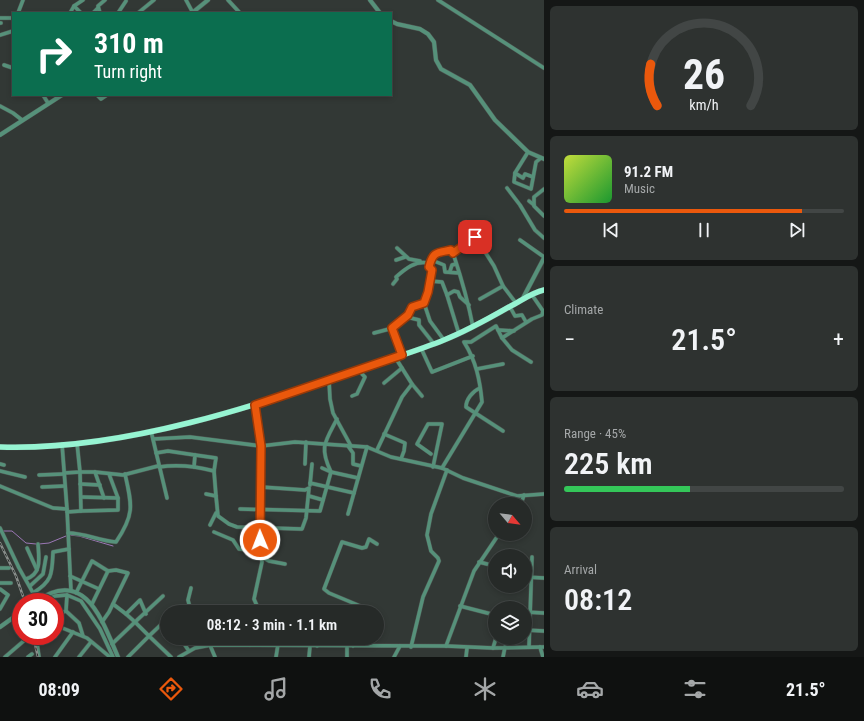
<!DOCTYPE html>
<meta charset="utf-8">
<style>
body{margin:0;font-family:"Roboto Condensed",sans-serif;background:#2e3230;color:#f1f3f6;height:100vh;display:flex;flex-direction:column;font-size:15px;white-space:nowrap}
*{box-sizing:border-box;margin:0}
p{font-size:13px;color:#a4a7a8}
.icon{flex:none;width:22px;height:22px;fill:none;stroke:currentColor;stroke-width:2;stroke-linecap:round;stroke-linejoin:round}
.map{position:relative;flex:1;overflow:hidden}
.details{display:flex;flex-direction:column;gap:6px;padding:6px;background:#151716;width:320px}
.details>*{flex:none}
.guide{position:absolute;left:12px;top:12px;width:380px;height:84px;border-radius:0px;box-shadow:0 2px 6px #0003,0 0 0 1px #424645;background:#0b6e4f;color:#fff;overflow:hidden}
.needle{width:26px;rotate:119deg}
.fabs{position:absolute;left:488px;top:497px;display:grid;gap:8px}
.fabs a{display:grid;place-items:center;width:44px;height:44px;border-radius:50%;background:#262a28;box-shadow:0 2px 6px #0003,0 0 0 1px #424645;font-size:20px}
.speed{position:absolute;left:12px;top:593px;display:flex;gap:8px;font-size:20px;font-weight:700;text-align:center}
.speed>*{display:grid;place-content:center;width:52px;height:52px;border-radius:50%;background:#262a28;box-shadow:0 2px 6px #0003,0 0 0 1px #424645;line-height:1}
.speed .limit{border:6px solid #d22;background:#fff;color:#111}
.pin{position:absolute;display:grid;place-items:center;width:34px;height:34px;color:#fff;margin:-17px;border-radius:8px;box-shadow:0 2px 6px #0006}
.me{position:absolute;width:44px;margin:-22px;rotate:359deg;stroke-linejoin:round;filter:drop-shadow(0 0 3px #0008)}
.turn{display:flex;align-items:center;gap:14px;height:84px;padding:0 16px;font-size:18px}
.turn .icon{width:52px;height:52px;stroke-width:2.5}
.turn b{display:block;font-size:28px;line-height:34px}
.big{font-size:30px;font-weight:600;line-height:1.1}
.details .widget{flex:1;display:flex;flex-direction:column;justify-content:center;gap:6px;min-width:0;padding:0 14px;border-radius:6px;background:#2e3230}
.details .dial{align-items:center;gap:0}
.dial svg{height:104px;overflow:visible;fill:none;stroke:#424645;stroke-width:7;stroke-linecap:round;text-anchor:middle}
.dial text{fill:#f1f3f6;stroke:none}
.song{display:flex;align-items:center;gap:12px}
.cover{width:48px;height:48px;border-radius:6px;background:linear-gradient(135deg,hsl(70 70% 55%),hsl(130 70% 35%))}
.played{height:4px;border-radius:2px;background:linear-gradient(90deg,#ea580c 85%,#424645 85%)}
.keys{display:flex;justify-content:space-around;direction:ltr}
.heat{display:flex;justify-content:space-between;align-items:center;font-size:22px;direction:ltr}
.charge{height:6px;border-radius:3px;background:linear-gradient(90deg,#34c759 45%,#424645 0)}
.trip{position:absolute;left:160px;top:605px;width:224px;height:40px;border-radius:20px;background:#262a28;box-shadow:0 2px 6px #0003,0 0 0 1px #424645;font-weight:600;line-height:40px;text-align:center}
.tabs{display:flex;height:64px;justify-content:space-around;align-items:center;background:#0f1110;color:#a4a7a8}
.tabs .icon{width:28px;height:28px}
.tabs .selected{color:#ea580c}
.tabs b{font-size:18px;color:#f1f3f6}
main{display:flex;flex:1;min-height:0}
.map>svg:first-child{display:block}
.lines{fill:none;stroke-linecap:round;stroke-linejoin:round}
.stream{stroke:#9b77b5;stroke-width:1}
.minor-casing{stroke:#4e5451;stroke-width:4.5}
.tertiary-casing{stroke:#4e5451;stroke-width:5}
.trunk-casing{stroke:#4e5451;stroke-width:6}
.minor{stroke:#56917a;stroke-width:3.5}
.tertiary{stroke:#56917a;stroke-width:4}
.trunk{stroke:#96f4d2;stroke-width:5.5}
.rail-casing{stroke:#898e8b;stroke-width:2.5}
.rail{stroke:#282d2b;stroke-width:1;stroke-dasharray:3;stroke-linecap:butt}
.route-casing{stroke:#983908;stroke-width:10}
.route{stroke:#ea580c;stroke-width:7}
</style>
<main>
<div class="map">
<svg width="544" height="657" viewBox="0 0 544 657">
<rect width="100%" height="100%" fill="#323835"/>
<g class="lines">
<g class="stream">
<path d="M3,531H12L26,543L36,544"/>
<path d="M69,535L79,536L113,546"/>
<path d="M39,544L49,543L66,536"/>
</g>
<g class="minor-casing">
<g id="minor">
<path d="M186,0L193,13"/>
<path d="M228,0L240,13"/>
<path d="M438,0L544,68"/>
<path d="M74,6L81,13"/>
<path d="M18,13L23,0"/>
<path d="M70,13L74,6L83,0"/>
<path d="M93,13L98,8"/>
<path d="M100,13L98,6L105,0"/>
<path d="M118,13L126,1"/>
<path d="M138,13L154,0"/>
<path d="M0,18H13"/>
<path d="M0,23H1"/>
<path d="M0,35L13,31"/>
<path d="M4,65L13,68"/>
<path d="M43,95L48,103"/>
<path d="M97,95L101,99L107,95"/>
<path d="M0,106L13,113L22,120"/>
<path d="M528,152L515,173L514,182L531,189L536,162L541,158"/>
<path d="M515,173L523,178L525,174L533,177"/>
<path d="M507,188L520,205L535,230L544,238"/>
<path d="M544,189L534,197V206L544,216"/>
<path d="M529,201L534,205"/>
<path d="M466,222L494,266L503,286"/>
<path d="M520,240L544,257"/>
<path d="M397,248L409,259L420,261"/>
<path d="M453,253L475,237"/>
<path d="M396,260L405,257"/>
<path d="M450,271L452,265L456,264"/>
<path d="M459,273L445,272L444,265L434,261L435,255L439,251H452L453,253C461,277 468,301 473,327"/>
<path d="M430,281L432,270L429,267L434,260"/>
<path d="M393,284L397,279L396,277C405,269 416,260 428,263L429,267"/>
<path d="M447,295L459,334"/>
<path d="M480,299L503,286L516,303"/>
<path d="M424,303L430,321L444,340"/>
<path d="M510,307L515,316L522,315L526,322"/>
<path d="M406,318H411L419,320V325L434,344"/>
<path d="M393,328L409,315L412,307L424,303L430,281L442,282L447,295L454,291L458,292L460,297L469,305"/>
<path d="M498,330L514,331"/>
<path d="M374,333L393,328L402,355"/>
<path d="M502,338L512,350L531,362"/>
<path d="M421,348L432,372L473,356"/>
<path d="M477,369L503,364"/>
<path d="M329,380L330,399L333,413L351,446"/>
<path d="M384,383L402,368"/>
<path d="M412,384L422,396"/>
<path d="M480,388C473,391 466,399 466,407L503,431"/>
<path d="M352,396L357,394L365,377L362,374L363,368"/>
<path d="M255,405L261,446L295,442L367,447L391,457L442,468L463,478L517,496L544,494"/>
<path d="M151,431L167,498"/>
<path d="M384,434L405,443L404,451L401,459"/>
<path d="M153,439L190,437L261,446L259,527L262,562L254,599L258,608L257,612"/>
<path d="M62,444L67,509"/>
<path d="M348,446L353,453V464L361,466"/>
<path d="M377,450L402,397L412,384L395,357"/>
<path d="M156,453L168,451L195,455L194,467"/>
<path d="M431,454L417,444L428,424H442L433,467"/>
<path d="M195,455L216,458L214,471"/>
<path d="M0,464L4,465"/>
<path d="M305,464L306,442"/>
<path d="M159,467C178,464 195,466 214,471L216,496L206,494"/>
<path d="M322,468L331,472C319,447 325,442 337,419"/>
<path d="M442,468L482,402C480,380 476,361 464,342H471L496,326L502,338L532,319L542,315L543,311L532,295"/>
<path d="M0,471L25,477"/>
<path d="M95,472L104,498"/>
<path d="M64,473L80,472L77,443"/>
<path d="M109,474L118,498V510L81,511L80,472H95L123,475L158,466"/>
<path d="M39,475L64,474"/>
<path d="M310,483L354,493"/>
<path d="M80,484L100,485"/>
<path d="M310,485L312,464"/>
<path d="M0,486L53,508L67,509L71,591"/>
<path d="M42,487L65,486"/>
<path d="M216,496L218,516L229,524L237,527L302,529L306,518L309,488L305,490L261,487"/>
<path d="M309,496L323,500"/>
<path d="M81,497L118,498"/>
<path d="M521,504L524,495"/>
<path d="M240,509L320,511L331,472L358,478"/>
<path d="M67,512L81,511"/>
<path d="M348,514L367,447"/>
<path d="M210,525L216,513"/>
<path d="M0,528L19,568L37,600"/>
<path d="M214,532L233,540L239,549L249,550L269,561L285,564"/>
<path d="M68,533C85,533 99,541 116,542C135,514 132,505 125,474"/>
<path d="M27,548L37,570"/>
<path d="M479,562L495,566"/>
<path d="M0,568H9"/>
<path d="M70,576L99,589"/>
<path d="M525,577L544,578"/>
<path d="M26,579C42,574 39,558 38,544"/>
<path d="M0,583H11"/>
<path d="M30,586L43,574L46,557"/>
<path d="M191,588L188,600L191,612"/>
<path d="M0,589L8,595L0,609"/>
<path d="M33,593C53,581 52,573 53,552L69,549"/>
<path d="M76,593L92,561L108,571L92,604"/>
<path d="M41,602L55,596L67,595"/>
<path d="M113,604L126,614"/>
<path d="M460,606L495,615"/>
<path d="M66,611L67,595L81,601L100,629L113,657"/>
<path d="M322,612V611"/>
<path d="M367,612L365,608L329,593L324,589L342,542L362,548L366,547L369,539L377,544"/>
<path d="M525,612L544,613"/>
<path d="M146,614L140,600L126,614L135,622L163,596"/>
<path d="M55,616L66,611L79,623L83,636"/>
<path d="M167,619L149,636L171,657"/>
<path d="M102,622L109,612L128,573L116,570L108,571"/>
<path d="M55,625L87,638L110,657"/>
<path d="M525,630L544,631"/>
<path d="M36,636L39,657"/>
<path d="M180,638L189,651"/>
<path d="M207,638L215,657"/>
<path d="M112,644L135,622L149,636L128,657"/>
<path d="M250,645L252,638"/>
<path d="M317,646L318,638"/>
<path d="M353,646L357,638"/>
<path d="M446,646L474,571L499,534"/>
<path d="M411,647L423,597L439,561L438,558L431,551L427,535L431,514L447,470"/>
<path d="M529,647L532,557"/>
<path d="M540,647L543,657"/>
<path d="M493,648L496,638"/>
<path d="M5,657L26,639"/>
<path d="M28,657L32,654"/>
<path d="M55,657L73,632"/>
<path d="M79,657L91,642"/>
<path d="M179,657L195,648L211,645L446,646L493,648L544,647"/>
<path d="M276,657L279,638"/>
<path d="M309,657L310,646"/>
<path d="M347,657V646"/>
<path d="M394,657L400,646"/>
<path d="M466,657L467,648"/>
<path d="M503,657L505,647"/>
</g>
</g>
<g class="tertiary-casing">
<g id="tertiary">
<path d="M370,0L380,13"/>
<path d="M192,13L208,0"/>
<path d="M391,21L397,24L420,29L428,34L434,42L436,60L441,69L470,85L495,120L528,152L544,159"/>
<path d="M0,135L62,95"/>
<path d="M523,298L544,258"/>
<path d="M35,602C85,566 102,620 118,657"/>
<path d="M0,627L21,612"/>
</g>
</g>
<g class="trunk-casing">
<path id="trunk" d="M0,447C126,451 258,405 376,364C399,356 422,349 444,340C467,331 488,319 509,307C521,301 531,293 544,290"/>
</g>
<use href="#minor" class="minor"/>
<use href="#tertiary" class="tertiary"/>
<use href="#trunk" class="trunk"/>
<g class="rail-casing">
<g id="rail">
<path d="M0,543L16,576L25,602"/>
<path d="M33,636L38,657"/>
</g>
</g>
<use href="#rail" class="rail"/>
</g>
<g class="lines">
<g class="route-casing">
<path id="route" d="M260,540L261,446L255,405L402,355L392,328L408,315L412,307L424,303L428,292L432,270L429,267C433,251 437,253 451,250L453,253L475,237"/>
</g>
<use href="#route" class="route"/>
</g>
</svg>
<div class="fabs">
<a><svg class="needle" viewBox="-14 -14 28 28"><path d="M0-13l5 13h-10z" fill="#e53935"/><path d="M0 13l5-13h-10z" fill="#a4a7a8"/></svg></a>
<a><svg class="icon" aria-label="sound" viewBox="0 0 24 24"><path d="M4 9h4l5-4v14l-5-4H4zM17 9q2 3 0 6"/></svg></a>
<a><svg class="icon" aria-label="layers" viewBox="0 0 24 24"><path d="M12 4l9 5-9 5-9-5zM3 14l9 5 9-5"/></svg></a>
</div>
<div class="speed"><div class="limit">30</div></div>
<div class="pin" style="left:475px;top:237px;background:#d93025"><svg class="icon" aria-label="arrive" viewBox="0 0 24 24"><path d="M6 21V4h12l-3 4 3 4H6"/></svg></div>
<svg class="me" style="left:260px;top:540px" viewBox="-20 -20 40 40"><circle r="17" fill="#ea580c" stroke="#fff" stroke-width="3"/><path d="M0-11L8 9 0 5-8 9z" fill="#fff"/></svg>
<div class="trip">08:12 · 3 min · 1.1 km</div>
<div class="guide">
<div class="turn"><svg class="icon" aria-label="right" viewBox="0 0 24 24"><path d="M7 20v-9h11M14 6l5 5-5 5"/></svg><div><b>310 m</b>Turn right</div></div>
</div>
</div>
<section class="details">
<div class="widget dial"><svg viewBox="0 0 100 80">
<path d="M14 69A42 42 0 1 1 86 69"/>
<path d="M14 69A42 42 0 0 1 9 37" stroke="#ea580c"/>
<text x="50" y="56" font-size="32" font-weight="700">26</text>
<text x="50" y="72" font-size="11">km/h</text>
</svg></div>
<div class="widget">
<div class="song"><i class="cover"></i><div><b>91.2 FM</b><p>Music</p></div></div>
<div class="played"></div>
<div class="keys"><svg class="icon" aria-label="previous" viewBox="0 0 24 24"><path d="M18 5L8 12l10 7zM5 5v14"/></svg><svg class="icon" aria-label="pause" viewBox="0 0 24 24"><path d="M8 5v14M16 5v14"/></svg><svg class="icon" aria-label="next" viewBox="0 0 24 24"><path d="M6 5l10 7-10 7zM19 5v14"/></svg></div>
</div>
<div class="widget"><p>Climate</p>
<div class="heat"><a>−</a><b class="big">21.5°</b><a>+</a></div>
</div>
<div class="widget"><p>Range · 45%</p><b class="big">225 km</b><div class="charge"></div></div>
<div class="widget"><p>Arrival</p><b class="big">08:12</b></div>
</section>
</main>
<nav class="tabs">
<b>08:09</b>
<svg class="icon selected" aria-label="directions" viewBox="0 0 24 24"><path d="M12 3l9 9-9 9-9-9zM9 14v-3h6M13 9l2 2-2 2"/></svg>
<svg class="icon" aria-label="music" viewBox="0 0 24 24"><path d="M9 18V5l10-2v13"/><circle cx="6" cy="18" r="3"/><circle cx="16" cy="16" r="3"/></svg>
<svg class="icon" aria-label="phone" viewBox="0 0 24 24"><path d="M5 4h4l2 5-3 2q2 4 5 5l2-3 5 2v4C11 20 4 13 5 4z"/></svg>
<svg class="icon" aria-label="climate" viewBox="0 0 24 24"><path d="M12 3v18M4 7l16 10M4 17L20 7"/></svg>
<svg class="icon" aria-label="car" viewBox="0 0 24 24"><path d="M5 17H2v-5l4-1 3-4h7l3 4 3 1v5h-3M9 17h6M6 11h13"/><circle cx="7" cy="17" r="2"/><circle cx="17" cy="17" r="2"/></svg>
<svg class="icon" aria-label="filters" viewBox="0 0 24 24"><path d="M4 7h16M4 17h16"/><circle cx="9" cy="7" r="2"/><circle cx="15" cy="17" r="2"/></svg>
<b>21.5°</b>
</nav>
